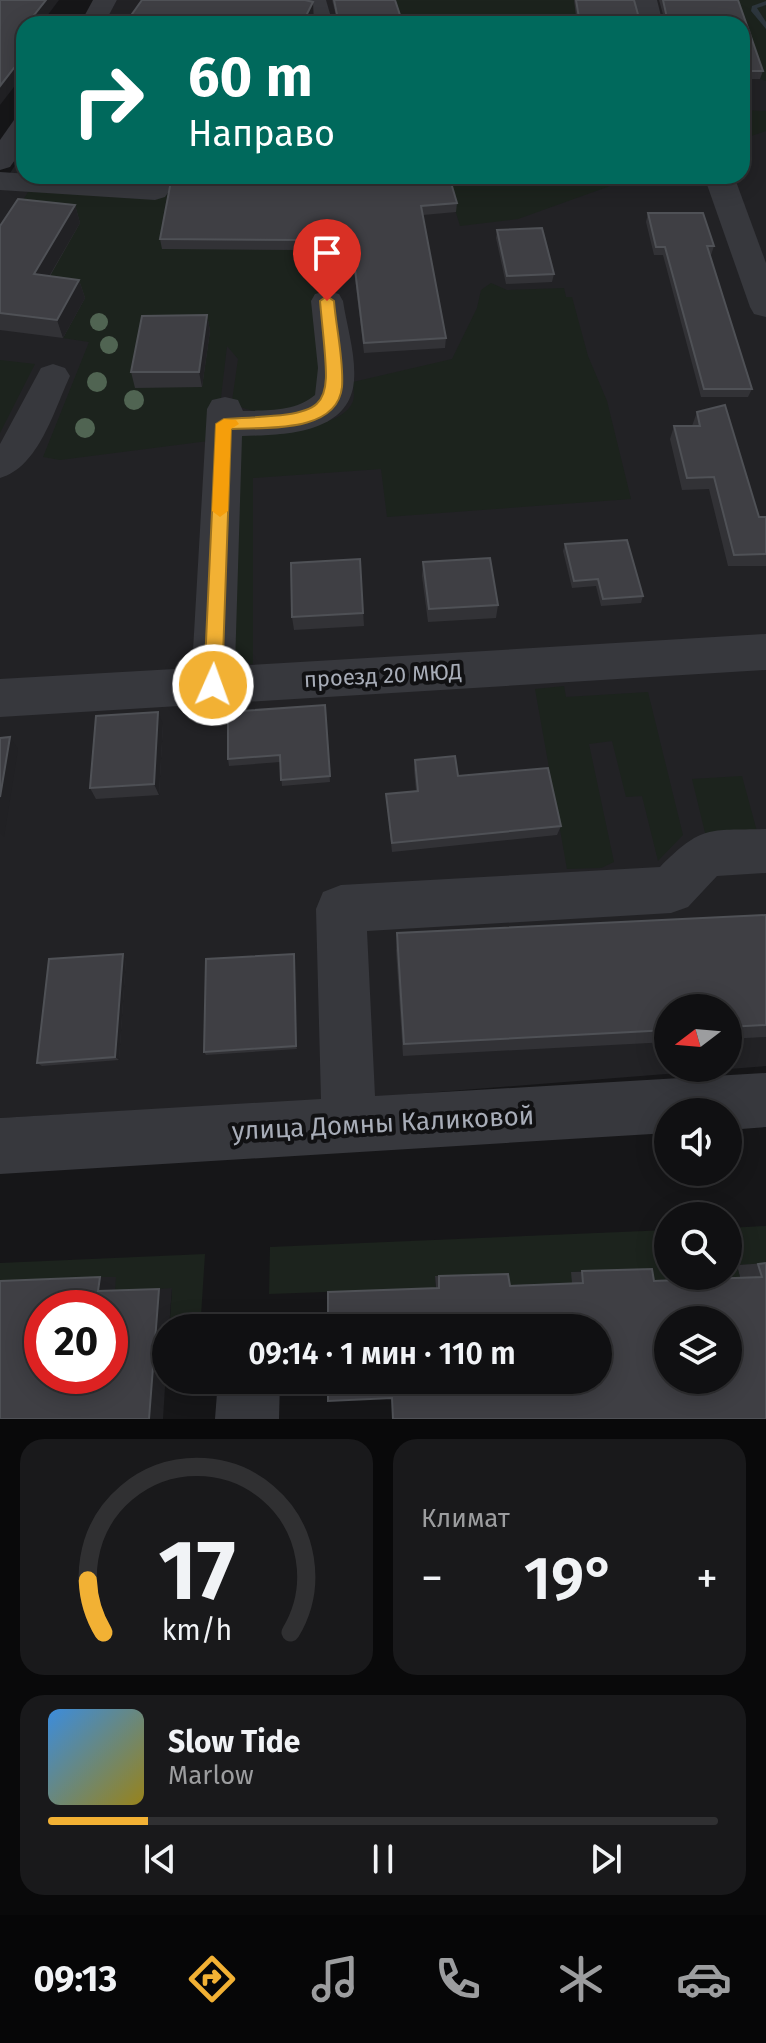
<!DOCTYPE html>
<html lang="ru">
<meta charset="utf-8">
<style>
body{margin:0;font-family:"Fira Sans",sans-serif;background:#19191b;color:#f1f3f6;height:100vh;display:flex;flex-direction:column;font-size:30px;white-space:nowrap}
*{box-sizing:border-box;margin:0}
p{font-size:26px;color:#9c9d9f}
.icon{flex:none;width:44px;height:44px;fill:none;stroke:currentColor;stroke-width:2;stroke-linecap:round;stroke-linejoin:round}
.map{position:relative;height:1419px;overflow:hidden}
.drawer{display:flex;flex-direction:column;gap:20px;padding:20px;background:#09090a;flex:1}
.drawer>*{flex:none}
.guide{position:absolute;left:16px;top:16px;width:734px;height:168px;border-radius:24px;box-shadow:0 4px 20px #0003,0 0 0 2px #303032;background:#00695c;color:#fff;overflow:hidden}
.needle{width:52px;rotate:254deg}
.fabs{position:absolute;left:654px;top:994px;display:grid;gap:16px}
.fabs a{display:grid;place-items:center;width:88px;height:88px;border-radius:50%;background:#101012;box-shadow:0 4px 20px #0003,0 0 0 2px #303032;font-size:40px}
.speed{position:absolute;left:24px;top:1290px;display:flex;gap:16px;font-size:40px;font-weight:700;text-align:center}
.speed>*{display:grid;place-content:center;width:104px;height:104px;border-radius:50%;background:#101012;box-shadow:0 4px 20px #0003,0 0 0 2px #303032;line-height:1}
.speed .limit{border:12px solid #d22;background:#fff;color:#111}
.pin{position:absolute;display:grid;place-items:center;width:68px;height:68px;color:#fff;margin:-82px -34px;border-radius:50% 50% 50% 0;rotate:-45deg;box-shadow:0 0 8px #0007}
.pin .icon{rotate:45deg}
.me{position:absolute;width:88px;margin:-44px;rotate:2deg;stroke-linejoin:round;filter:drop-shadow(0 0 6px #0008)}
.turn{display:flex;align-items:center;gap:28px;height:168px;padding:0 40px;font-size:36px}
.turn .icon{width:104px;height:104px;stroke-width:2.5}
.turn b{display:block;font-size:56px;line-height:68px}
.big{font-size:60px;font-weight:600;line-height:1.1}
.drawer .tile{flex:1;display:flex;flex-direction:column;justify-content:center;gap:12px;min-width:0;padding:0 28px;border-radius:24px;background:#19191b}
.drawer .dial{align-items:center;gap:0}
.dial svg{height:208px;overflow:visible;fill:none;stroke:#303032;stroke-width:7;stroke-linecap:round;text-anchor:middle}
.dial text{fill:#f1f3f6;stroke:none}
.song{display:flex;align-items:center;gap:24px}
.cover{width:96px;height:96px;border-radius:12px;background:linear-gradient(135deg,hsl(210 70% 55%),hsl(50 70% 35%))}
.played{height:8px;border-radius:4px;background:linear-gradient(90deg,#f2b134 15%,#303032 15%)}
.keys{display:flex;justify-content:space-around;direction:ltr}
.heat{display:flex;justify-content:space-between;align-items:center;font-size:44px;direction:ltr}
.drawer .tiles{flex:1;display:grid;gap:20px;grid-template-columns:1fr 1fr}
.tile:last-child{grid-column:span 2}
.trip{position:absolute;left:152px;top:1314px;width:460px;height:80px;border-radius:40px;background:#101012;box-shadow:0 4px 20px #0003,0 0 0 2px #303032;font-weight:600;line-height:80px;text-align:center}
.dock{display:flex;height:128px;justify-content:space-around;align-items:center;background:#060607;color:#9c9d9f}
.dock .icon{width:56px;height:56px}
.dock .selected{color:#f2b134}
.dock b{font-size:36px;color:#f1f3f6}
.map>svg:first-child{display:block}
.built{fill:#222225;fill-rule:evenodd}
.green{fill:#1c231d}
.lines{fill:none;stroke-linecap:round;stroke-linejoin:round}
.stream{fill:#2c353c;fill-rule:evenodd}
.minor{fill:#37383d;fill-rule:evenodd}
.tree{fill:#506452}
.wall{fill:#323236}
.shaded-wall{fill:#212124}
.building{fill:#3f3f44;stroke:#4f5156;stroke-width:2;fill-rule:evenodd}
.route{fill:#f2b134;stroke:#9d7322;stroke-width:2}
.slow{fill:#f59e0b}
.labels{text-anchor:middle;stroke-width:8;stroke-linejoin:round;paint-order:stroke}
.street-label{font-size:22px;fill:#a8adb8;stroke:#111113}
.near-street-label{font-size:26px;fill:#a8adb8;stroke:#111113}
</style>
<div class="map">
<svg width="766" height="1419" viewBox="0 0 766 1419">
<rect width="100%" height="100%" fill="#161618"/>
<path class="built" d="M117,0H766V1066L349,1099L0,1118V189L24,151V176H742V24H103ZM668,1008H728V1068H668Z"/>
<g class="green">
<path d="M392,0H637L577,24H399Z"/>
<path d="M730,0H766V81L760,79L742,24Z"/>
<path d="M742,110L766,111V131L742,139Z"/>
<path d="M445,176H638L518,219L460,226Z"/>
<path d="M169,186L162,223L237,249L309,250L311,281H318L325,378L311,405C288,409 251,419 232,401L238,359L227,346L216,440L60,460L43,457L89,342L63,338L85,298L0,288V237L28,192Z"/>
<path d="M491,283L507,290L564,288L566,297H572L588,356L607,401L631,499L387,517L381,469L253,478V664L232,665L236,435C263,432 343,431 353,401C355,396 353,387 353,382L452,359L477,308L481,290Z"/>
<path d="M0,360L35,364L0,433Z"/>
<path d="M564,686L566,697L648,692L683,835L658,861L642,796L626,797L612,741L589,744L614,862L601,868L567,869L535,689Z"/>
<path d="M742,776L759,839L707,841L692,779Z"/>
<path d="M766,1226V1264L737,1265L740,1277L638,1281L637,1269L572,1272V1283L502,1286L435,1277L436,1288L269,1294L270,1247L668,1230V1276H728V1228Z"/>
<path d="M205,1254L201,1316L170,1318L172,1289L115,1291V1277L0,1282V1263Z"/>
</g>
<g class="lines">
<path class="stream" d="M766,1V5L757,8L766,22V29L751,11L752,6Z"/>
<g class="minor">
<path d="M93,0H117L104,24H80Z"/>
<path d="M308,0H326L333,24H309L305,5Z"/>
<path d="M633,0H657L663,24H639Z"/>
<path d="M24,118V147L10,167L0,170V140L14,120Z"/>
<path d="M0,172L146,182L149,176H179L165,197L155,200L0,190Z"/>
<path d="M704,176H734L766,263V317L754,314L750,307Z"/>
<path d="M327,291L339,294L343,301C347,328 358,361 353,388C343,435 280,435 242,436L235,666L766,634V670L0,717V679L192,668L207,409L212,400L225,397L238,400L243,411C268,410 295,412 315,395L318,368L311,301L315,294Z"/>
<path d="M53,364L65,368L70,376C54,410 39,467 0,478V444L41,368Z"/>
<path d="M766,829V873L717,876L688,907L671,913L367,931L375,1096L766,1073V1127L728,1130V1112H668V1133L0,1174V1118L321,1099L316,909L323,892L341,885L660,867C703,824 708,831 766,829Z"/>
<path d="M218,1380H280L279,1419H215Z"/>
</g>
</g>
<g class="tree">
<circle cx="99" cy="322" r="9"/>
<circle cx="109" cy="345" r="9"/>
<circle cx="97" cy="382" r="10"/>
<circle cx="134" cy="400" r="10"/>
<circle cx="85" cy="428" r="10"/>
</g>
<g class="wall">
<path d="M332,0H395L403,24H338Z"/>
<path d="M574,0H634L639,18H664L659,0H738L763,71L760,79H742V24H577Z"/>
<path d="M174,176L457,203L456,212L423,215L446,338L445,348L364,353L351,246L304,250L162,249L160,239Z"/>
<path d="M75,205L80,223L50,276L79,280L85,298L63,338L0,330V226Z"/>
<path d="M648,213L714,246L711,255H710L752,389L748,397H701L663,255H654L646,222Z"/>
<path d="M497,230L554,274L552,282L506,284L496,238Z"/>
<path d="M207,315L210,331L202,387L135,388L131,372Z"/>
<path d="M697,412L759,517H766V566H728L709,489L682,490L670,439L674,426H692Z"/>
<path d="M565,544L643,596L641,603L601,606L596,586L572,588L563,551Z"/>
<path d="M360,559L364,626L294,630L292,617Z"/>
<path d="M423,562L498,605L496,618L428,622L422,576Z"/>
<path d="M325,705L330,782L282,786L280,762L229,766L228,759Z"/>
<path d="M163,724L159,795L96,799L90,788Z"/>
<path d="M415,760L458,776L561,826L557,835L392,852L386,794L416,791L414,770Z"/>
<path d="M766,915V1037L728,1039V1008H668V1042L403,1056L396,950L397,933Z"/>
<path d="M123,954L126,958L119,1060L42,1066L37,1063Z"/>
<path d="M296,958L297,1049L206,1055L204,1052Z"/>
<path d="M766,1263V1419L392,1398L328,1292L436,1288L435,1276L508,1274L509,1285L572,1283L571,1272L652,1269L654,1280L740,1277L737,1265Z"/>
</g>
<g class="shaded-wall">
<path d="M46,0H59L41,24H27Z"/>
<path d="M313,2L314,24H302Z"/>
<path d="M24,55V74L0,105V86Z"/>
<path d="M75,205L80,223L40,292L34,274Z"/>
<path d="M79,280L85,298L63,338L57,320Z"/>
<path d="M207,315L210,331L202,387L199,372Z"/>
<path d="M158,712L163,724L159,795L154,784Z"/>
<path d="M10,737L18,749L4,837L0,833V797Z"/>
<path d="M123,954L126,958L119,1060L115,1057Z"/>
<path d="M294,954L296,958L297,1049L296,1046Z"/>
<path d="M100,1277H116L115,1291H98Z"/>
<path d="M172,1288L169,1328H166V1371L163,1419H149L159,1289Z"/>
</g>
<g class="building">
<path d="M0,0H46L27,24H24V29L22,32L24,33V55L0,86Z"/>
<path d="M142,0H305L313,2L302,24H125Z"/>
<path d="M334,0H395L403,24H339Z"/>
<path d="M576,0H634L639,18H667L663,0H738L763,71H742V24H580Z"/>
<path d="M174,176H449L457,203L421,206L446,338L364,343L351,236L303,240L160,239L171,181Z"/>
<path d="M18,199L75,205L34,274L79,280L57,320L0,313V226Z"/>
<path d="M648,213H703L714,246H707L752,389H704L665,247H656Z"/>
<path d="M542,228L554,274L507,276L497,230Z"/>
<path d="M207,315L199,372H131L142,316Z"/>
<path d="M725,405L759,517H766V554L734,555L714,477L687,478L674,426H700L697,412Z"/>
<path d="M627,540L643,596L603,599L598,579L574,581L565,544Z"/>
<path d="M490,558L498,605L429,609L423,562Z"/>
<path d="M360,559L363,613L292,617L291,563Z"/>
<path d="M325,705L330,776L281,780L280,755L228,759V712Z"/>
<path d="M158,712L154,784L90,788L96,716Z"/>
<path d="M10,737L0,797V738Z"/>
<path d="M455,756L458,776L548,768L561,826L392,843L386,794L418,791L415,760Z"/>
<path d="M766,915V1025L728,1027V1008H668V1030L404,1044L397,933Z"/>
<path d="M123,954L115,1057L37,1063L49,959Z"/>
<path d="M294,954L296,1046L204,1052L206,959Z"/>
<path d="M766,1263V1419H393L392,1398L328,1401V1380H598V1328H328V1292L439,1288V1276L508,1274L510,1286L583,1283L582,1271L652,1269L654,1281L762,1277L758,1264ZM668,1320H728V1380H668Z"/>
<path d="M100,1277L98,1291L159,1289L149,1419H0V1281ZM42,1308H110V1376H42Z"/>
</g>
<path class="route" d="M327,296L334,301C336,328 344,360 342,387C337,434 264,427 231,429L222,685L213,693L204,685L216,424L224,419C342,413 330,414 320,301Z"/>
<path class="slow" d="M224,419L236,420L239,424L231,429L228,511L220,517L212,511L216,424Z"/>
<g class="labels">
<g class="street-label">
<text transform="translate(383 675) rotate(-3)" y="8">проезд 20 МЮД</text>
</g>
<g class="near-street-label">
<text transform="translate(383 1123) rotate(-3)" y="9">улица Домны Каликовой</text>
</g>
</g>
</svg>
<div class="fabs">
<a><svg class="needle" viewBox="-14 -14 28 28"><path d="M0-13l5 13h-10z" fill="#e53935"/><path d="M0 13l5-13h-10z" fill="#9c9d9f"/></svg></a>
<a><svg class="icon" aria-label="sound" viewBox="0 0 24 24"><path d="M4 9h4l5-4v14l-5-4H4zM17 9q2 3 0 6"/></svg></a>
<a><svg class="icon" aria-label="search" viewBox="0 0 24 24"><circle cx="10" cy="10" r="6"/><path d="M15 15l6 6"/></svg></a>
<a><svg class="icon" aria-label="layers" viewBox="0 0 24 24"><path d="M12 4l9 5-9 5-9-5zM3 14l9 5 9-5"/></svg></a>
</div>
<div class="speed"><div class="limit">20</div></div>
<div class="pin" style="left:327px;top:301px;background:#d93025"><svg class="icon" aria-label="arrive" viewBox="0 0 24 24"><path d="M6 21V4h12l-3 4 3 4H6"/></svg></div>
<svg class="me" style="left:213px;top:685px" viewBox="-20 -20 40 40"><circle r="17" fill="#f2b134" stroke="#fff" stroke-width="3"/><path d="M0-11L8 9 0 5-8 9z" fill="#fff"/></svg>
<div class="trip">09:14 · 1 мин · 110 m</div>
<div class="guide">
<div class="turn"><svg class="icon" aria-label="right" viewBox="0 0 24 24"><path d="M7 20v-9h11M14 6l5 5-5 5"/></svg><div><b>60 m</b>Направо</div></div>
</div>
</div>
<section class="drawer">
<div class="tiles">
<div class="tile dial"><svg viewBox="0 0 100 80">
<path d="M14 69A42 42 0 1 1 86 69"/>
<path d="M14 69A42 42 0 0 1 8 49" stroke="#f2b134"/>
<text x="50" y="56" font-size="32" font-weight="700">17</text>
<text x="50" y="72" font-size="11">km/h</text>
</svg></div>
<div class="tile"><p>Климат</p>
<div class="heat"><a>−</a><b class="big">19°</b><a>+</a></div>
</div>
<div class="tile">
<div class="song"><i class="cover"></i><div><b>Slow Tide</b><p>Marlow</p></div></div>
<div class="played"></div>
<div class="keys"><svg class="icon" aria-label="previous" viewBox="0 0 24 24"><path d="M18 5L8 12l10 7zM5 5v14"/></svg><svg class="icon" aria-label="pause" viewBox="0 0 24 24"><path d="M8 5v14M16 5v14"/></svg><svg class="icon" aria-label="next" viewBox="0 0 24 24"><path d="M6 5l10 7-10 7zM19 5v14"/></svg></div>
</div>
</div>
</section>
<nav class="dock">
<b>09:13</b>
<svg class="icon selected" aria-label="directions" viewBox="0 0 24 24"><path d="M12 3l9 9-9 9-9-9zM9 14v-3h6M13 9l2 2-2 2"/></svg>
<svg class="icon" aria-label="music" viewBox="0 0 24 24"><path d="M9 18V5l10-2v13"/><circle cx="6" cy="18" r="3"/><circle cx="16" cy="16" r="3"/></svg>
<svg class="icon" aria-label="phone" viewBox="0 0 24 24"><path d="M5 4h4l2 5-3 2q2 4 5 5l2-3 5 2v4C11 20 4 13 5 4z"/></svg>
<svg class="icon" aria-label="climate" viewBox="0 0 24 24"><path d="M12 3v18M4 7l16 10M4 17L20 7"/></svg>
<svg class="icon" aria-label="car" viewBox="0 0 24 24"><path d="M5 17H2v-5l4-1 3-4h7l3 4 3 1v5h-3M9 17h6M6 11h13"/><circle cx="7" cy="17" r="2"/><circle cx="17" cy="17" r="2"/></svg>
</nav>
